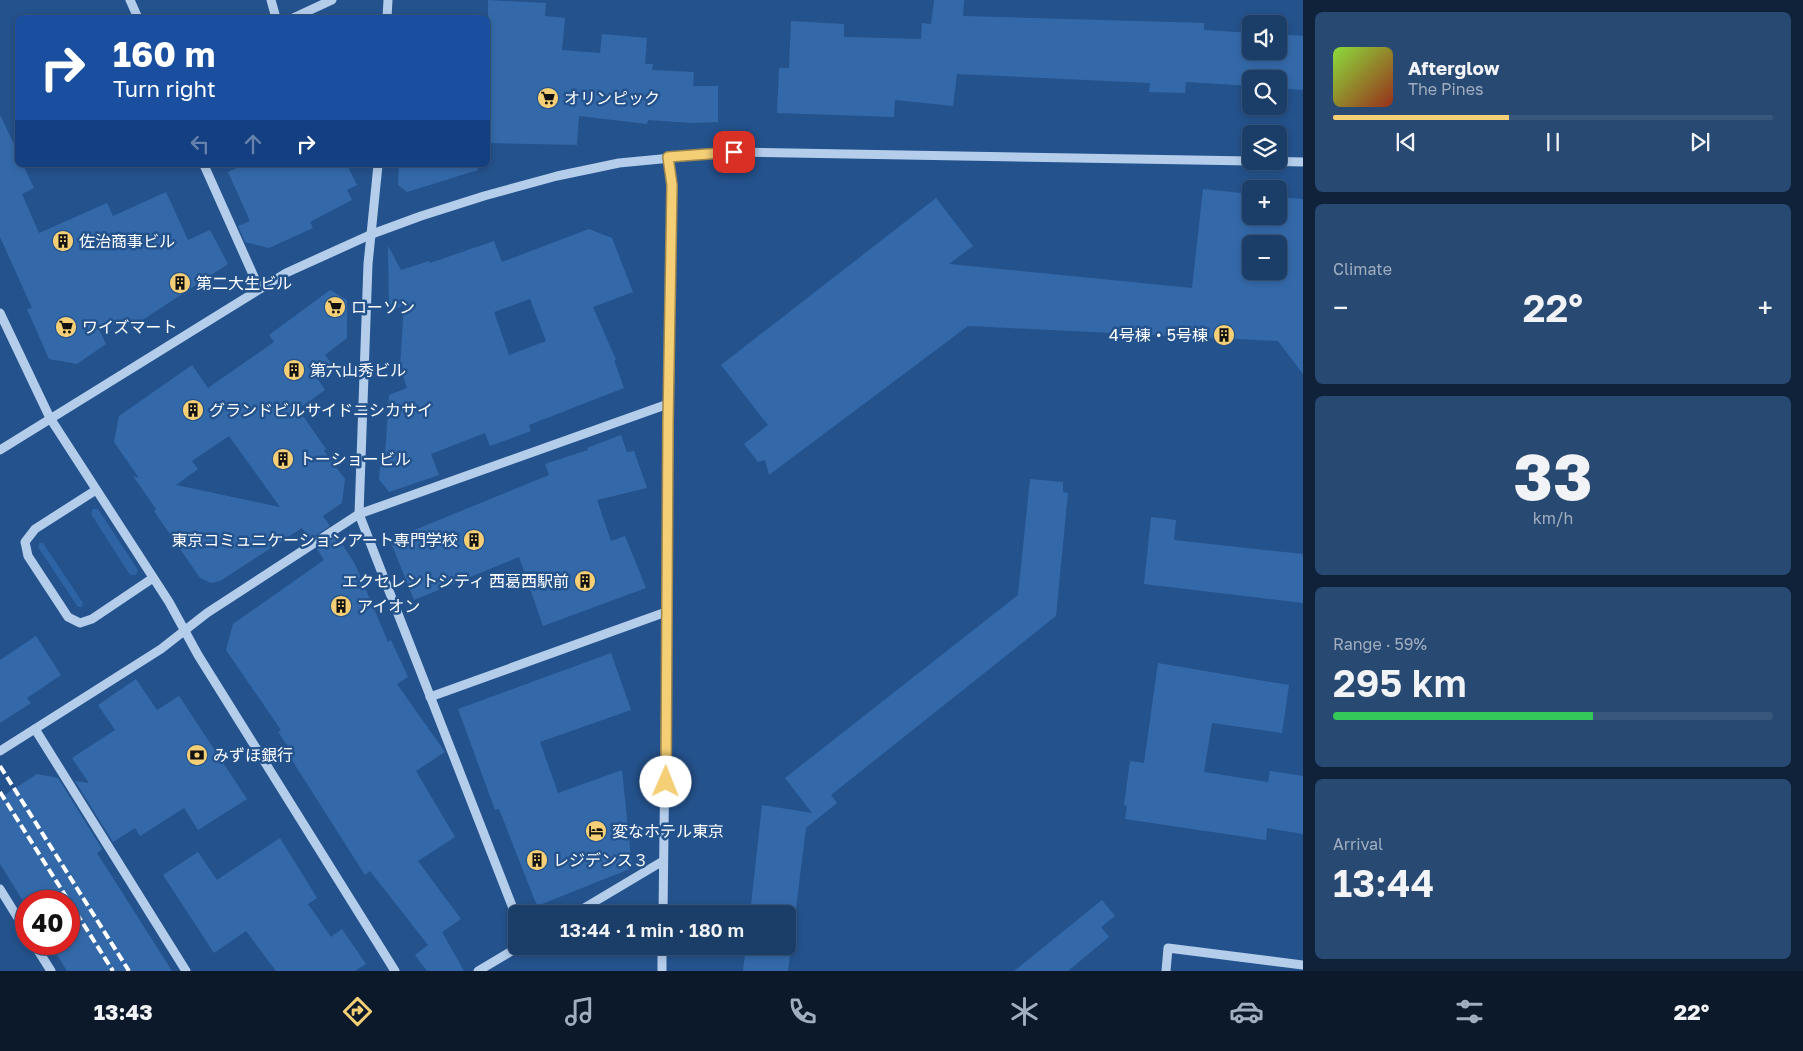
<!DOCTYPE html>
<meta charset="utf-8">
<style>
body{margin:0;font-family:"Golos Text","Noto Sans JP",sans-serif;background:#284971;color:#f1f3f6;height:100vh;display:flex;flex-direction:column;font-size:19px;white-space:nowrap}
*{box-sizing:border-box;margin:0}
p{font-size:16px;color:#a0aec0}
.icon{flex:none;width:28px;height:28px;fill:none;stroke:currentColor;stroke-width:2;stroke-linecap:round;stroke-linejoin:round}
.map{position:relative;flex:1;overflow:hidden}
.side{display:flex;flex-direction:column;gap:12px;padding:12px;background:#0f223a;width:500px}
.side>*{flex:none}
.guide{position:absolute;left:15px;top:15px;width:475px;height:152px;border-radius:8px;box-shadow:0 2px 8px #0003,0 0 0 1px #39577d;background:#1a4fa0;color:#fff;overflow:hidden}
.fabs{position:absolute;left:1242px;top:15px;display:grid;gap:10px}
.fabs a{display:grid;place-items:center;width:45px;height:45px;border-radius:8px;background:#1b3e69;box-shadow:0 2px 8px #0003,0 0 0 1px #39577d;font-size:25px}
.speed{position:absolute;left:15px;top:890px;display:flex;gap:10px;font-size:25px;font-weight:700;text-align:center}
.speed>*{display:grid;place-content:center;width:65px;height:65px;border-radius:50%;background:#1b3e69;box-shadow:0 2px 8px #0003,0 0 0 1px #39577d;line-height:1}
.speed .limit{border:8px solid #d22;background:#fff;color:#111}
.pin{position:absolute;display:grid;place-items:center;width:42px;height:42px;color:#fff;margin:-21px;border-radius:10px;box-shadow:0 2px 8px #0006}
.me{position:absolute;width:55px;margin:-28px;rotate:1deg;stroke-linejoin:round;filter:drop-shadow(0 0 4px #0008)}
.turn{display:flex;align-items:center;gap:18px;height:105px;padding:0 15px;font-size:22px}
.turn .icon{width:65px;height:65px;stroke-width:2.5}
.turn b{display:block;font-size:35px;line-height:42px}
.lanes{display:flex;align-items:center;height:48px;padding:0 15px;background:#0003;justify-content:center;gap:25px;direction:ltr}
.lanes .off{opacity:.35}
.big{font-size:38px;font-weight:600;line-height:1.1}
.side .widget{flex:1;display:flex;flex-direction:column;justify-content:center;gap:8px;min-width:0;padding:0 18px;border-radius:8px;background:#284971}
.side .dial{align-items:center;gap:0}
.dial b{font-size:65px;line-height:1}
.song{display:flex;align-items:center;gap:15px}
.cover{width:60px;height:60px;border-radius:8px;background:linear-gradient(135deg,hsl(90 70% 55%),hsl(10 70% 35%))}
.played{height:5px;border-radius:2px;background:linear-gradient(90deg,#f5cf76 40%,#39577d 40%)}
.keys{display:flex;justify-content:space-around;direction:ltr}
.heat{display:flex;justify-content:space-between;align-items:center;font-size:28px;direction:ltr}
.charge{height:8px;border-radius:4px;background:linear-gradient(90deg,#34c759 59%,#39577d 0)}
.trip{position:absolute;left:508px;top:905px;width:288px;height:50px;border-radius:8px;background:#1b3e69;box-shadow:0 2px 8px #0003,0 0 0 1px #39577d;font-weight:600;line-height:50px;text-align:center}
.tabs{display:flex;height:80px;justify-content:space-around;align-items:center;background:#0b192a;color:#a0aec0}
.tabs .icon{width:35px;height:35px}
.tabs .current{color:#f5cf76}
.tabs b{font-size:22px;color:#f1f3f6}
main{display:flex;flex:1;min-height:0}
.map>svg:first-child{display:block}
.green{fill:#2e64a4}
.building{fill:#3469a9;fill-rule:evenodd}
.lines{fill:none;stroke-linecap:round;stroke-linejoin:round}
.minor{stroke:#b3cdeb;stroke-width:9}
.rail{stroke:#fff;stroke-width:4;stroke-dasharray:9 4;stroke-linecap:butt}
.route-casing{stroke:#9f874d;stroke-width:12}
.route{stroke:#f5cf76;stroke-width:9}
.labels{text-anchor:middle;stroke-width:5;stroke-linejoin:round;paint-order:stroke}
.poi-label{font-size:16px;fill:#fff;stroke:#24528c;text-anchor:start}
</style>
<main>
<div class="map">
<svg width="1303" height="971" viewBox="0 0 1303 971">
<rect width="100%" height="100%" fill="#24528c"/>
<g class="green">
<path d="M93,509H98L138,570L136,575H130L91,514Z"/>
<path d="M39,543H43L83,603L82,607H78L38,547Z"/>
</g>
<g class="building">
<path d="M488,0L546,3L545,16L565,18L562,50L600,53L602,34L647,38L645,64H653L652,70L694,72L693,86H718V122L691,123L648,120L647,124L579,116L577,145L488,143Z"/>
<path d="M934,0H964L963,16L1204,23V30L1251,33V51H1279V34L1303,36V90L1279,88V79H1251V86L1186,82L1185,93L1149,92L1150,83L957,74L953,106L895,100L894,117L777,113L779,68H789L791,21L844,24V37L921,39L922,23L931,24Z"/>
<path d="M0,115L18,152V165H23L34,188L22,194L39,233L107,203L113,216L166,192L188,240L210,230L228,264L144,319L131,325H97L106,344L77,364L49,359L27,309L32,308L0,237Z"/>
<path d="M243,165H347L357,185L347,190L352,200L310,222L313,228L269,248L245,242L238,226L250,221L228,172Z"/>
<path d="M399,165H477L478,170L407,192L398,185Z"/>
<path d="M1203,189L1251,194V216H1279V197L1303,199V374L1278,341L968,326L769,475L765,460L758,462L744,444L768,425L721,365L936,198L973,246L949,264L1192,288ZM1251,244H1279V271H1251Z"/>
<path d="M589,229L612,238L633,292L593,307L616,360H614L624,388L529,425L531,431L490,446L485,433L431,454L439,475L389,492L379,479L381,457L385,455L389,395L407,388L400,367L404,305L389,312L388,246L401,270L429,261L430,263L494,241L502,262ZM530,299L546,341L509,355L494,312Z"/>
<path d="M330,290L347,300V338L325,355L331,363L315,375L325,390L298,409L326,449L324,451L345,479L342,503L323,516L330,526L310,539L302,528L220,581L211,583L200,578L154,511L156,509L133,476L139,478L114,442L119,416L192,365L208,388L274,342L269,335ZM229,436L280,507L176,485L198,469L192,461Z"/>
<path d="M621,435L627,452L634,451L647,488L597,500L611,541L625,536L646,588L543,626L519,557L414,600L390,540L549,475L545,464L588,450L587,448Z"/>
<path d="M1030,479L1063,482V492L1068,493L1056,616L831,795L837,803L806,828L788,971H743L746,946H786V914H750L762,805L812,813L785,778L1018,595Z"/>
<path d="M1151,517L1176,520L1174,540L1303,554V603L1144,584Z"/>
<path d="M337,536L355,564L388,642L391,640L408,677L397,684L445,752L416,771L455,837L418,861L461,919L442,932L464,971H427L415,955L428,945L370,871L365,875L290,757L294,755L278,732L281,730L226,650L233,624L324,560L317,549Z"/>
<path d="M36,636L61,675L27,698L31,703L0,723V660Z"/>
<path d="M611,653L631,710L540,742L558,793L622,770L632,868L537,906L499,809L495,810L458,709Z"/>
<path d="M1158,663L1289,685L1282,733L1212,723L1204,772L1268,782L1270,771L1303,776V834L1267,828L1266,840L1125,819L1127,806L1124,805L1130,761L1144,763Z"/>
<path d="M136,679L157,710L179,696L247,799L198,830L184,808L140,836L135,828L113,842L75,781L89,783L72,758L115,730L98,705Z"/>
<path d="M37,774L58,778L102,849L97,853L172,971H67L50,944H69V901H23L0,864V798Z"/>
<path d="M280,838L317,898L308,904L331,937L342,929L366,964L355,971H276L246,931L214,953L163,875L198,852L217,880Z"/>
<path d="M1102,900L1115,916L1101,927L1109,937L1068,971H1014Z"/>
</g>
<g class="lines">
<g class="minor">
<path d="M130,0L138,18"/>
<path d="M271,0L276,18"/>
<path d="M293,18L332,0"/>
<path d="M387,18L388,0"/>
<path d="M1259,161L1303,162"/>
<path d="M204,165L259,288"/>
<path d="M378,165L368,264L359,514L516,916"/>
<path d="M0,313L50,418L169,602L198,655L395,971"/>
<path d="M0,450L286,273L372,234L421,216L484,196L557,176L619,163L734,152L1251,161"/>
<path d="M96,490L35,529L25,542L28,556L68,617L80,623L92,619L153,578"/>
<path d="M430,697L666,612"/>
<path d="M35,729L186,971"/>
<path d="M0,751L161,649L207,613L359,514L668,404"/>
<path d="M0,889L26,931"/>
<path d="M574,914L663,861"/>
<path d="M663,914L672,185L668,157"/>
<path d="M34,944L51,971"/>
<path d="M478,971L520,946"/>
<path d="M662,971V946"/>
<path d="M1166,971L1168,948L1303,965"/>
</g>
<g class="rail">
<path d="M0,766L129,971"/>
<path d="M0,792L113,971"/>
</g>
</g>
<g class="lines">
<g class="route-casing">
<path id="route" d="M666,782L668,423L672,185L668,157L734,152"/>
</g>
<use href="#route" class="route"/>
</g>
<defs>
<g id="supermarket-disc" transform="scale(1.125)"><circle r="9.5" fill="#f5cf76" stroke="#24528c"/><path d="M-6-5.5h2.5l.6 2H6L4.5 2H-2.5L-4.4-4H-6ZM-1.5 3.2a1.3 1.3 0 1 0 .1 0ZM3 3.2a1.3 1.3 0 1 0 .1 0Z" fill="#111"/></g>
<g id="building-disc" transform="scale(1.125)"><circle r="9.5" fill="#f5cf76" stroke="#24528c"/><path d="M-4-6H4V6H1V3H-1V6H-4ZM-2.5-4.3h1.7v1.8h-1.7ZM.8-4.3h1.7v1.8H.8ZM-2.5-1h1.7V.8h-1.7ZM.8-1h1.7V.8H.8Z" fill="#111"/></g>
<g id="bank-disc" transform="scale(1.125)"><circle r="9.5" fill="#f5cf76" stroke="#24528c"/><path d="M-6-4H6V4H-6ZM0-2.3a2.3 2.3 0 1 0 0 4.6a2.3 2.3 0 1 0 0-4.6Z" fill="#111"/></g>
<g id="hotel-disc" transform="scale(1.125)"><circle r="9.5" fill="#f5cf76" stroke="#24528c"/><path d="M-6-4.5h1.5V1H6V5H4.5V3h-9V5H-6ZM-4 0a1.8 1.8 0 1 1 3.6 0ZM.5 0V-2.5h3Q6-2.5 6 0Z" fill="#111"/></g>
</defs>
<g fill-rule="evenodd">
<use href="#supermarket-disc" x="548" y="98"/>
<use href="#building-disc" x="63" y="241"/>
<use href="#building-disc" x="180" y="283"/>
<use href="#supermarket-disc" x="335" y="307"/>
<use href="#supermarket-disc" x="66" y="327"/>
<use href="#building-disc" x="1224" y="335"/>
<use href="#building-disc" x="294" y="370"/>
<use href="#building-disc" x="193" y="410"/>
<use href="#building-disc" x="283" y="459"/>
<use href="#building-disc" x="474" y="540"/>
<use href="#building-disc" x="585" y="581"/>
<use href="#building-disc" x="341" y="606"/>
<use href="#bank-disc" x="197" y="755"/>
<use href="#hotel-disc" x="596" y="831"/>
<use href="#building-disc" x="537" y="860"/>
</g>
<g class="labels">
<g class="poi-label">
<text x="564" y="104">オリンピック</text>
<text x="79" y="247">佐治商事ビル</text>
<text x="196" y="289">第二大生ビル</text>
<text x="351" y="313">ローソン</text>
<text x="82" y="333">ワイズマート</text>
<text x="1208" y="341" text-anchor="end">4号棟・5号棟</text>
<text x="310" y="376">第六山秀ビル</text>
<text x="209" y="416">グランドビルサイドニシカサイ</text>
<text x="299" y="465">トーショービル</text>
<text x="458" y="546" text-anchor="end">東京コミュニケーションアート専門学校</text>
<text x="569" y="587" text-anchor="end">エクセレントシティ 西葛西駅前</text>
<text x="357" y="612">アイオン</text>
<text x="213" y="761">みずほ銀行</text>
<text x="612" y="837">変なホテル東京</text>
<text x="553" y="866">レジデンス３</text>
</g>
</g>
</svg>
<div class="fabs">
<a><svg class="icon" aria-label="sound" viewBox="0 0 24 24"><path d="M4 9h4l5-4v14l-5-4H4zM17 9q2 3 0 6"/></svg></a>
<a><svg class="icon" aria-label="search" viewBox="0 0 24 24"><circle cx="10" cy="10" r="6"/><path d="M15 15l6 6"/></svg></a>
<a><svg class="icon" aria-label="layers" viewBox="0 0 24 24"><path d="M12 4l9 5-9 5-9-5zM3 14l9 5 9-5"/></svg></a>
<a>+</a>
<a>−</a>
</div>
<div class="speed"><div class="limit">40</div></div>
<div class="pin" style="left:734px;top:152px;background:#d93025"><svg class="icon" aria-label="arrive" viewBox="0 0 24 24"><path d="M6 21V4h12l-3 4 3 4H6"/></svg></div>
<svg class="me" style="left:666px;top:782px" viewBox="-20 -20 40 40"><circle r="19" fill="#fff"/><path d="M0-13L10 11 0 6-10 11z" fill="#f5cf76"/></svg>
<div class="trip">13:44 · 1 min · 180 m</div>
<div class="guide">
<div class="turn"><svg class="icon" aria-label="right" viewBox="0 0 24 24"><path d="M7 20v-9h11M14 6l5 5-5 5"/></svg><div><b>160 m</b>Turn right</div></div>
<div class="lanes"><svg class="icon off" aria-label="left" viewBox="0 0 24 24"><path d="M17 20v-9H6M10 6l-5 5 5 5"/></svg><svg class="icon off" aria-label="ahead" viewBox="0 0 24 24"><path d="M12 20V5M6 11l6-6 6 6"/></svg><svg class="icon" aria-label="right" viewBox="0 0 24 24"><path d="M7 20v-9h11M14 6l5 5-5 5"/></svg></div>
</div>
</div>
<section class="side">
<div class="widget">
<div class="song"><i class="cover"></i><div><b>Afterglow</b><p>The Pines</p></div></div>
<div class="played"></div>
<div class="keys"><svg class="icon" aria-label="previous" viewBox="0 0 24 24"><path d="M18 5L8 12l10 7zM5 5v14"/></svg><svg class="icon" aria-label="pause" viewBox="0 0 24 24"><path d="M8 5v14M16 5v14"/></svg><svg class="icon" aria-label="next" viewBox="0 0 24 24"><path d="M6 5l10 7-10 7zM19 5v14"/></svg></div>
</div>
<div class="widget"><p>Climate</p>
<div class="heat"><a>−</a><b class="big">22°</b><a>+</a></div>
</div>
<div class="widget dial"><b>33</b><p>km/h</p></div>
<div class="widget"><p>Range · 59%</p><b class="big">295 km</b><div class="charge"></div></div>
<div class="widget"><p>Arrival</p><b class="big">13:44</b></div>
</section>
</main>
<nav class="tabs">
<b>13:43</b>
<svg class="icon current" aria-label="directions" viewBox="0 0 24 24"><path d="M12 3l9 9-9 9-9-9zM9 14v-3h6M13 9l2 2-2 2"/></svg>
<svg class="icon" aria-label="music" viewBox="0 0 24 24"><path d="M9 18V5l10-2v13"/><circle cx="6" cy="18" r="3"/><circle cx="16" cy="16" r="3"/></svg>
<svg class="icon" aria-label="phone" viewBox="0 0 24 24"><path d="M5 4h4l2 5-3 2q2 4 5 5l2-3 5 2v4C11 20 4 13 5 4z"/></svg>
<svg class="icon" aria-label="climate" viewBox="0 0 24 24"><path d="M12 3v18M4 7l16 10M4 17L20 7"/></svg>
<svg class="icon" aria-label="car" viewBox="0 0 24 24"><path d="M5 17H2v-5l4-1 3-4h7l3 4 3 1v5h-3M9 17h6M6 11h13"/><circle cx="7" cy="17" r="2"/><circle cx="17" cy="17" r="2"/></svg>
<svg class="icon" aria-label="filters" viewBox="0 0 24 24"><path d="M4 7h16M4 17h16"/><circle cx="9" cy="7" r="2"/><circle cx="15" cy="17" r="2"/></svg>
<b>22°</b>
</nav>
